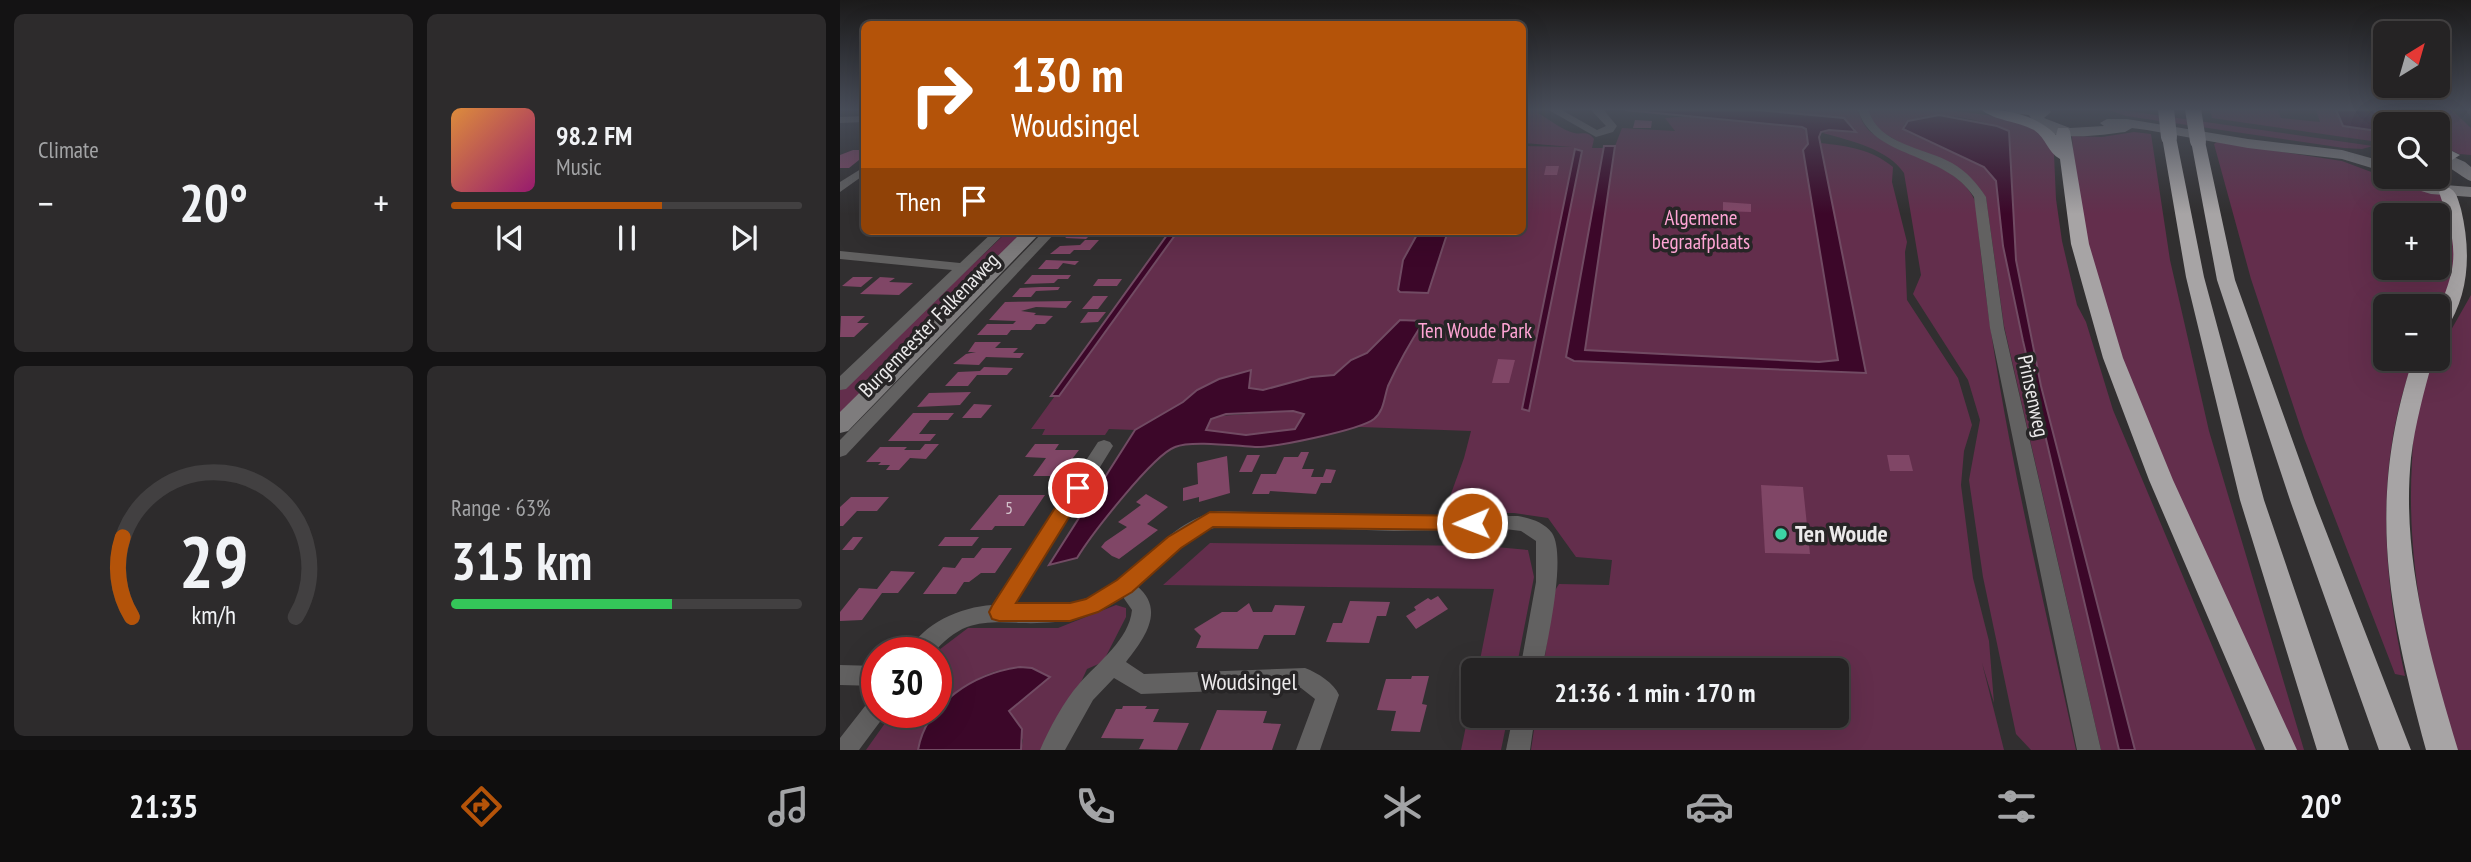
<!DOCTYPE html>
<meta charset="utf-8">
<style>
body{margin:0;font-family:"PT Sans Narrow",sans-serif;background:#2d2b2c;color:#f1f3f6;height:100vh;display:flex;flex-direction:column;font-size:26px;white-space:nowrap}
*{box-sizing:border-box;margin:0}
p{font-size:23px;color:#a3a4a6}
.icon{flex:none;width:38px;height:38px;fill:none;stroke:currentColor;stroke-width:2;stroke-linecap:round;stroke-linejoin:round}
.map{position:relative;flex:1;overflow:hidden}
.side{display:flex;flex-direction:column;gap:14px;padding:14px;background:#141314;width:840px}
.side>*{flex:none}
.banner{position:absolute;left:21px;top:21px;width:665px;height:214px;border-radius:10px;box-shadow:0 7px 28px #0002,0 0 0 2px #424041;background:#b45309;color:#fff;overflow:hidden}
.needle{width:46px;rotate:37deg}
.tools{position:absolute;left:1533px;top:21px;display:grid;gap:14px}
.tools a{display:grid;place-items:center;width:77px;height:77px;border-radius:10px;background:#252324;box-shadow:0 7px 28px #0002,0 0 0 2px #424041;font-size:35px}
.speed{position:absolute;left:21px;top:637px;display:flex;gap:14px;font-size:35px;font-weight:700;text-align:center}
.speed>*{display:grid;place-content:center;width:91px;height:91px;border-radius:50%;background:#252324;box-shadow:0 7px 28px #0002,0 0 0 2px #424041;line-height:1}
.speed .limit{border:10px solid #d22;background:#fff;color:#111}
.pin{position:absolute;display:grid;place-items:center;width:60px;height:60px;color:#fff;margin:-30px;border:4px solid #fff;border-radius:50%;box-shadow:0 2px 7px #0007}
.me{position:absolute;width:77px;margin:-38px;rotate:269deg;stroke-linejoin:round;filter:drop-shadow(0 0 5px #0008)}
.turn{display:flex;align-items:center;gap:24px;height:147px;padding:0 35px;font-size:32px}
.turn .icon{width:91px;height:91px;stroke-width:2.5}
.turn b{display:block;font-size:49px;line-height:60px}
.then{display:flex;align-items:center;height:66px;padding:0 35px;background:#0003;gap:14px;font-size:26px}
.big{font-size:52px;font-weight:600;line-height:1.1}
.side .card{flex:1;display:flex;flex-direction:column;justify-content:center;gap:10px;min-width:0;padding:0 24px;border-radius:10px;background:#2d2b2c}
.side .dial{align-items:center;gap:0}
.dial svg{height:182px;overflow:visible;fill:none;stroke:#424041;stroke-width:7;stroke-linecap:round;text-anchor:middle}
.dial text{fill:#f1f3f6;stroke:none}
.song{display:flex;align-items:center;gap:21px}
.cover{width:84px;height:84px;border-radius:10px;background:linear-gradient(135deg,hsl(30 70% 55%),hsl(320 70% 35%))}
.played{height:7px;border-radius:4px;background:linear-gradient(90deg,#b45309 60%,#424041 60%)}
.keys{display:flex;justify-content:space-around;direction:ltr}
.heat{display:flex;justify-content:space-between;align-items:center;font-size:38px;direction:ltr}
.charge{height:10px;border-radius:5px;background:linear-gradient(90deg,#34c759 63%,#424041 0)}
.side .tiles{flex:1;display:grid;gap:14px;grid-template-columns:repeat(2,1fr)}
.trip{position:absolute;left:621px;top:658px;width:388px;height:70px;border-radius:10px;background:#252324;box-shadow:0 7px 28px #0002,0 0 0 2px #424041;font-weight:600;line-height:70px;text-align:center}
.dock{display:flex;height:112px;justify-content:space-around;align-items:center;background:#0f0e0e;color:#a3a4a6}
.dock .icon{width:49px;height:49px}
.dock .active{color:#b45309}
.dock b{font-size:32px;color:#f1f3f6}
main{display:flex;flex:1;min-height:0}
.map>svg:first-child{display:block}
.green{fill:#632e4c;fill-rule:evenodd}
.water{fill:#3c0729;stroke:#714b63;stroke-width:2;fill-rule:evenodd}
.building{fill:#804666}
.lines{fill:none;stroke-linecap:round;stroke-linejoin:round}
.street{fill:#626161;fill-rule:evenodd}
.secondary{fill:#7e7c7d;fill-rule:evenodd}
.highway{fill:#a7a4a5;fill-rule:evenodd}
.highway-bridge{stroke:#a7a4a5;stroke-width:16}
.route{fill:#b45309;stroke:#753606;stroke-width:2}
.poi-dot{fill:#3cd4a4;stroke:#272526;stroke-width:2.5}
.labels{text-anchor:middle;stroke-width:7;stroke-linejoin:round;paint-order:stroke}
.number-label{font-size:18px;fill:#d1c1ca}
.park-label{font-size:21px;fill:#ffa5d5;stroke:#272526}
.street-label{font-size:21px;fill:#eceaeb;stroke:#272526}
.near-poi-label{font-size:24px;font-weight:bold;fill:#eceaeb;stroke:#272526;text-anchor:start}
.near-street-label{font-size:24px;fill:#eceaeb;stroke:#272526}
</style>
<main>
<section class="side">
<div class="tiles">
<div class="card"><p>Climate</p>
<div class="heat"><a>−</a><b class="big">20°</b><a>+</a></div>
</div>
<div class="card">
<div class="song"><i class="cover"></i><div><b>98.2 FM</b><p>Music</p></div></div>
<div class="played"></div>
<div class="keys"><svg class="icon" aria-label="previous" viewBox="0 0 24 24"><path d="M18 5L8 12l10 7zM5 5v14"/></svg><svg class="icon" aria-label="pause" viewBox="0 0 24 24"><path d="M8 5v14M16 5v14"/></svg><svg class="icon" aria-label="next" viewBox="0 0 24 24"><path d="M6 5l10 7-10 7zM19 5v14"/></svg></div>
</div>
<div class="card dial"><svg viewBox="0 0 100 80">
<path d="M14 69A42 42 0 1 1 86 69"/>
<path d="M14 69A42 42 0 0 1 10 34" stroke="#b45309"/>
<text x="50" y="56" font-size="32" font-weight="700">29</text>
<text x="50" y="72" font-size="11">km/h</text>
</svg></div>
<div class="card"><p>Range · 63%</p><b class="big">315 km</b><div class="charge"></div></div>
</div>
</section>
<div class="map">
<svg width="1631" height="750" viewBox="0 0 1631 750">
<rect width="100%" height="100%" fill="#312f30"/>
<g class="green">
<path d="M683,110H701L698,113C709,119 722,130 734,133C743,135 747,130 754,139L752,148H769L736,356L1025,373L980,143C1008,146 1031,149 1053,167L1052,182L1067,242L1065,252L1067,300L1118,378L1132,425L1124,451L1121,485L1133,578L1149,641L1154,703L1142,663L1164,750H691L696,716H998V670H703L714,592L719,584L769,585L772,560L736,557L708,518L674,513H604L624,458L631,431L493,426L486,399L378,403L295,430L269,429L265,435H202L205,429H191L334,231H682L683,146L732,147L683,143Z"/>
<path d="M907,110H1019C1022,154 1118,153 1136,203C1151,388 1197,569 1236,750H1191L1176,734L1143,577L1129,480L1140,420L1128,380L1073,294L1081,275L1064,173C1048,149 1011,141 983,133L989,130L1014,133L1015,129L1004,118Z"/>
<path d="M1028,110H1108L1162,117L1201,132L1214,154L1216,199L1222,241L1237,305L1246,322L1273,410L1416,750H1295L1201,386L1176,260L1169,131C1144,120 1088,107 1064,124L1069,133L1144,167L1156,181L1163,246L1183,341L1279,750H1261L1164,326L1146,198L1141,190L1037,129L1029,117Z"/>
<path d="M1269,110H1281L1533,146L1522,149L1504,148L1286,116Z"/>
<path d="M1367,110H1438L1441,118L1480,122L1476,110H1496L1504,126L1545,132V143L1372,118L1370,110Z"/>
<path d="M1566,110H1612L1631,128V155L1619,154L1600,145L1598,124H1579Z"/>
<path d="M849,116L963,127L966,130L968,144L963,151L998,360L979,362L745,350L775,146L782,128L835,131L825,118Z"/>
<path d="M1294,132L1311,134L1330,260L1369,431L1464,750H1449C1415,672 1381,594 1346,516C1294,395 1239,269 1232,136L1262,137Z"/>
<path d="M1377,142L1502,161L1558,182L1602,194L1618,238L1611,284L1598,311V306H1545V359H1574C1535,461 1542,571 1565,676L1555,674L1464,438L1411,279L1374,144ZM1545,215H1598V268H1545Z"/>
<path d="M168,231H185L0,414V390Z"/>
<path d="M1631,295V750H1617C1586,658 1566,559 1572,462C1573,441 1574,419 1580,399C1584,385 1589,372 1594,359H1598V353Z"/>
<path d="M453,411L464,414L455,429L406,435L366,431L371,419L378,416Z"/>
<path d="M370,543L645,546L688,550L694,577L676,670H638L654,589L323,585Z"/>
<path d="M276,605L286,608V617L263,662L247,669L235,695L201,750H181L183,740L168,711L209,677C171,652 123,682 96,711L95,653L128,628H218Z"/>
<path d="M633,692L634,716H668L661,750H621Z"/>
<path d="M53,712H95L86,727L78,750H26Z"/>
</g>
<g class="water">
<path d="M785,110L907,109L1004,118L1016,132L989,130L981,132L979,137L1026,373L734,361L726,357L764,146H775L745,350L979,362L998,360L963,150L968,144L966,129L962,127Z"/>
<path d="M1496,110H1534L1545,127V132L1503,126Z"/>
<path d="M1099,115L1157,126L1169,131L1176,260L1201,386L1295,750H1279L1183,341L1163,246L1156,181L1144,167L1063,129L1068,121Z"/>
<path d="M735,149L742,151L689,411L682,409Z"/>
<path d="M330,231H338L219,396H211Z"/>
<path d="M579,231H608L588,293L560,292L558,290L563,260Z"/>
<path d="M560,320L584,321C571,341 558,364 548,386C544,398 544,411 534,419C520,430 433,448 415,447C396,446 351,440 335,447C313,455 251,535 237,558L209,565L295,430L343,402L357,390L379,379L411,370L409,388L423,390L471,377L494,375L511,360L527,353ZM453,411L464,414L455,429L406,435L366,430L371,419L386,414Z"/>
<path d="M180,667L192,668L210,677L169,711L182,729L181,750H78C86,703 135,673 180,667Z"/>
</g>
<g class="building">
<path d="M795,120L812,121L811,128H793Z"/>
<path d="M13,150H24V156L9,168H0V155Z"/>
<path d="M706,166H719L717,175H704Z"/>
<path d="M883,202L911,204V212L883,211Z"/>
<path d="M234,231H267L262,236H249L246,239L225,238Z"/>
<path d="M245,240H259L250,250H234L230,254H210L220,246L240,245Z"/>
<path d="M206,260L233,261H239L235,265L223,263L218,269H198Z"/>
<path d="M192,275H231L228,279H218L214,283L184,284Z"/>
<path d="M13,277H33L21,287L2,286Z"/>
<path d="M40,277L55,278L49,282L73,283L59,295L20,294Z"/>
<path d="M258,279H282L277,286H253Z"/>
<path d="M200,287H220L218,290L196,291L191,297H172L180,288Z"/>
<path d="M253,296H268L258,309H242Z"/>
<path d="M232,301L226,308L196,307L181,311L196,313L194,315L213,316L205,324H196L191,330H171L167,335H137L147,324H173L176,321L149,320L165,302Z"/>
<path d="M248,312H266L258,322L240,323Z"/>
<path d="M25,316L17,323H29L14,337H0L1,316Z"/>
<path d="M135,342H161L155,348H178L173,353H184L180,358L146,357L139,365L113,364L126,354L136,352H128Z"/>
<path d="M658,359L675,360L669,383H652Z"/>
<path d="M144,367L173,368L167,375H137L128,386H105L118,372L140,371Z"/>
<path d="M131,392L120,405L77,407L89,393Z"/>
<path d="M134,404L152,405L141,418H122Z"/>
<path d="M73,413H114L108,420H90L79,434H96L90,441H48Z"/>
<path d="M85,444H99L86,459L70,458L59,470H46L50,465H38L41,462H26L40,447H67L64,450H80Z"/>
<path d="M195,444H219L215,450H239L219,476H193L206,458L185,457Z"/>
<path d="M461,452H469L462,469H474L471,477H483L486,469L496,470L491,483H481L476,494L430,491L429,494H412L421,474H436L444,457H458Z"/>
<path d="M407,455H420L412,472H399Z"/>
<path d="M1047,455H1069L1073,471H1050Z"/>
<path d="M387,456L390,493L359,502V497L343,501V488L358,484L357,463Z"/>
<path d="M921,485L963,487L970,554L925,553Z"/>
<path d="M306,494L328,507L307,524L318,530L279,559L272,556L261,547L265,542L287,527L278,522L301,505L296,502Z"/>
<path d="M159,495H205L184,526H155L152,530H130Z"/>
<path d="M11,497H49L37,511H17L3,526H0V507Z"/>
<path d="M13,537H23L13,550H2Z"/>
<path d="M105,537H139L132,546H98Z"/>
<path d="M142,548H172L155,573H141L129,582H124L116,594H83L103,567L115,568L122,558H134Z"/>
<path d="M51,571L75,572L58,593H42L22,620L0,621V612L19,588L37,589Z"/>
<path d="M598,596L608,609L576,629L566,616L576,610L574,607L588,598L591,600Z"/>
<path d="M510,601L550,602L546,616H537L529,643L486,642L493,623H502Z"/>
<path d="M409,603L413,612H432L435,605L465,606L455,635H424L418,649L356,648L361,636L354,629L382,612H397Z"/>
<path d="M572,676H589L582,704L587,705L580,732L551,731L556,711L537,710L546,679H571Z"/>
<path d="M283,706H307L305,709H319L313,722L349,723L337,750L299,749L304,739L261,738L276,709H282Z"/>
<path d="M377,710L427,711L423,723L441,724L432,750H360Z"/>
</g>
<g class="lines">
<g class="street">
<path d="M707,109H720L757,130L766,126L750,109H763L777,126L773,132L756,137Z"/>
<path d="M1018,109H1028C1038,145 1084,147 1112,163C1126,171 1137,183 1146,197L1164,328L1261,750H1237L1150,328L1134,197C1105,151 1031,159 1018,109Z"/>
<path d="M24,116V122L0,123V117Z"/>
<path d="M24,167V175L0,192V182Z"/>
<path d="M154,231H167L6,389L0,390V376L112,270L0,259V251L120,263Z"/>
<path d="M204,231H217L6,455L0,457V440Z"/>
<path d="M264,440L270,442L273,446L175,605C198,605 222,607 244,599C295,582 321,524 378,511L554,517L678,516C690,518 704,522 712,533C727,556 707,642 702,670H680L696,582V541L681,531L665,529L554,531L385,525L363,531L349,540L297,586C326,610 304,639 286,662L304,674L465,668C478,673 494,683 499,695L480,750H456L475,699L461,688L301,694L274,678L253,700L225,750H200C209,729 224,701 239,684C258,662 289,640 292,610L283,597C252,620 218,624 181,623C163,622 144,621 127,627C114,632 103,642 93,653H68C82,623 121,607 152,605L258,442Z"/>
<path d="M0,665L37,666V686L0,685Z"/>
<path d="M37,698V712H46L45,715L19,750H0V738L29,701Z"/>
<path d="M673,716H695L690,750H666Z"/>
</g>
<g class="secondary">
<path d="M1164,109H1209L1211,112L1204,118L1230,128L1264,126L1260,123L1267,119H1287L1408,139L1502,150L1545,162V172L1502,159L1408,148L1307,130L1292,128L1285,132C1258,135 1203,146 1189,115L1171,113Z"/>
<path d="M1598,150L1625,162L1631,167V181C1624,179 1608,165 1598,161Z"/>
<path d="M1545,174V177H1567L1592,184L1631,187V197L1591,194L1545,180L1543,177Z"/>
<path d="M183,231H202L8,431L0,433V412Z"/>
</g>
<g class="highway">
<path d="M1140,109C1166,109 1197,115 1216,135L1218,128H1228L1230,131L1249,244L1283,358L1333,480L1457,750H1425L1309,480L1263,358L1231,244L1220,159C1208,153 1206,138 1194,130C1177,121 1155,121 1140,109Z"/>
<path d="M1549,109H1564L1575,124H1561Z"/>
<path d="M1329,133L1336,137L1364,277L1424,500L1509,750H1477L1400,500L1346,277L1322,137Z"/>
<path d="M1358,137L1365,141L1395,280L1475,503L1571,750H1539L1451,503L1377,280L1351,141Z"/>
<path d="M1598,144L1620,155L1612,160L1598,154Z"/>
<path d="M1607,187C1617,190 1618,200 1621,209C1631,251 1630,294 1605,331L1598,333C1597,306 1605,298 1611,274C1618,245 1608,219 1599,192Z"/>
<path d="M1573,359H1593C1584,392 1575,424 1571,458C1561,557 1590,656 1618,750H1586C1548,609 1526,502 1573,359Z"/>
</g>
<g class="highway-bridge">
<path d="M1326,109L1329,137"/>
<path d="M1353,109L1358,141"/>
</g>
</g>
<linearGradient id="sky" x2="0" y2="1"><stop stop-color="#1b1a1a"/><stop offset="0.51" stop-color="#484d59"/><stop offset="1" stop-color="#484d59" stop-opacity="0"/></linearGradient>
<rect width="1631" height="214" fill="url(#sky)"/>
<path class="route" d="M238,481L244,483L247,488L176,603H230L246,599L277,580L328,537L370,512L632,516L639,518L641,523L639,528L632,530L373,527L341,548L292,592L258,612L230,621H159L152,619L149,612L152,606L231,483Z"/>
<circle class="poi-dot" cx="941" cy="534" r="7"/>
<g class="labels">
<g class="number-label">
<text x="169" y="514">5</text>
</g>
<g class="park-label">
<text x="861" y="225">Algemene<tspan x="861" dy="24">begraafplaats</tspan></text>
<text x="635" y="338">Ten Woude Park</text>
</g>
<g class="street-label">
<text transform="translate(89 325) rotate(-46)" y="7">Burgemeester Falkenaweg</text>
<text transform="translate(1193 396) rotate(78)" y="7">Prinsenweg</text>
</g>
<g class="near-poi-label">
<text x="955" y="542">Ten Woude</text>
</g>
<g class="near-street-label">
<text x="409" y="690">Woudsingel</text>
</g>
</g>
</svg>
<div class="tools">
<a><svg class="needle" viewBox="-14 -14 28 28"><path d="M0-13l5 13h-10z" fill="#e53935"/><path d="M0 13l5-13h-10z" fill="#a3a4a6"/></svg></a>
<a><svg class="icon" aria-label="search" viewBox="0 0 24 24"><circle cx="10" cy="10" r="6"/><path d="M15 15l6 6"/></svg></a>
<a>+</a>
<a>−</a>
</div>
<div class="speed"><div class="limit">30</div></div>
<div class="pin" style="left:238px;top:488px;background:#d93025"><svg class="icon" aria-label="arrive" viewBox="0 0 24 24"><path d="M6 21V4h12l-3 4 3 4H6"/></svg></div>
<svg class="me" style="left:632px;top:523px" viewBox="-20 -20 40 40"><circle r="17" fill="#b45309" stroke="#fff" stroke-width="3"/><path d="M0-11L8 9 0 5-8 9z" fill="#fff"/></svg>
<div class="trip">21:36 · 1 min · 170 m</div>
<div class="banner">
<div class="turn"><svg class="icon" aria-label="right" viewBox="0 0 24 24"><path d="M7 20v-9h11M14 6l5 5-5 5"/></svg><div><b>130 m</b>Woudsingel</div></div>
<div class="then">Then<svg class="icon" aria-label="arrive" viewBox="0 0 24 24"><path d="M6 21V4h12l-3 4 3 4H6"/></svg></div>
</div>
</div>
</main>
<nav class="dock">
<b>21:35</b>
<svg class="icon active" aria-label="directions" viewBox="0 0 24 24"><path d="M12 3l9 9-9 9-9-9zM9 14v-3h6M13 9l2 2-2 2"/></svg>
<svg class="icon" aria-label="music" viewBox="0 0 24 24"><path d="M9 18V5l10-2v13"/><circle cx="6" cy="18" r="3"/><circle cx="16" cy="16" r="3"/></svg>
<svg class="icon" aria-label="phone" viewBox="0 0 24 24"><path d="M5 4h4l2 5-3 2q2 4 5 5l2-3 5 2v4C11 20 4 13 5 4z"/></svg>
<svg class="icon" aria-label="climate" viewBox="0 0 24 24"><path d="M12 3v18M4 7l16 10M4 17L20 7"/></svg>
<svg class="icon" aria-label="car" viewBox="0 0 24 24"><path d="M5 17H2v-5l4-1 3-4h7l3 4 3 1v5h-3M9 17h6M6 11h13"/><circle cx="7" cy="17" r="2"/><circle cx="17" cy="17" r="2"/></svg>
<svg class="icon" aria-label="filters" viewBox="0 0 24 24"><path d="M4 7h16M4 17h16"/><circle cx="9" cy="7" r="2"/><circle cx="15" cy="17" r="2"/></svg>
<b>20°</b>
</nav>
